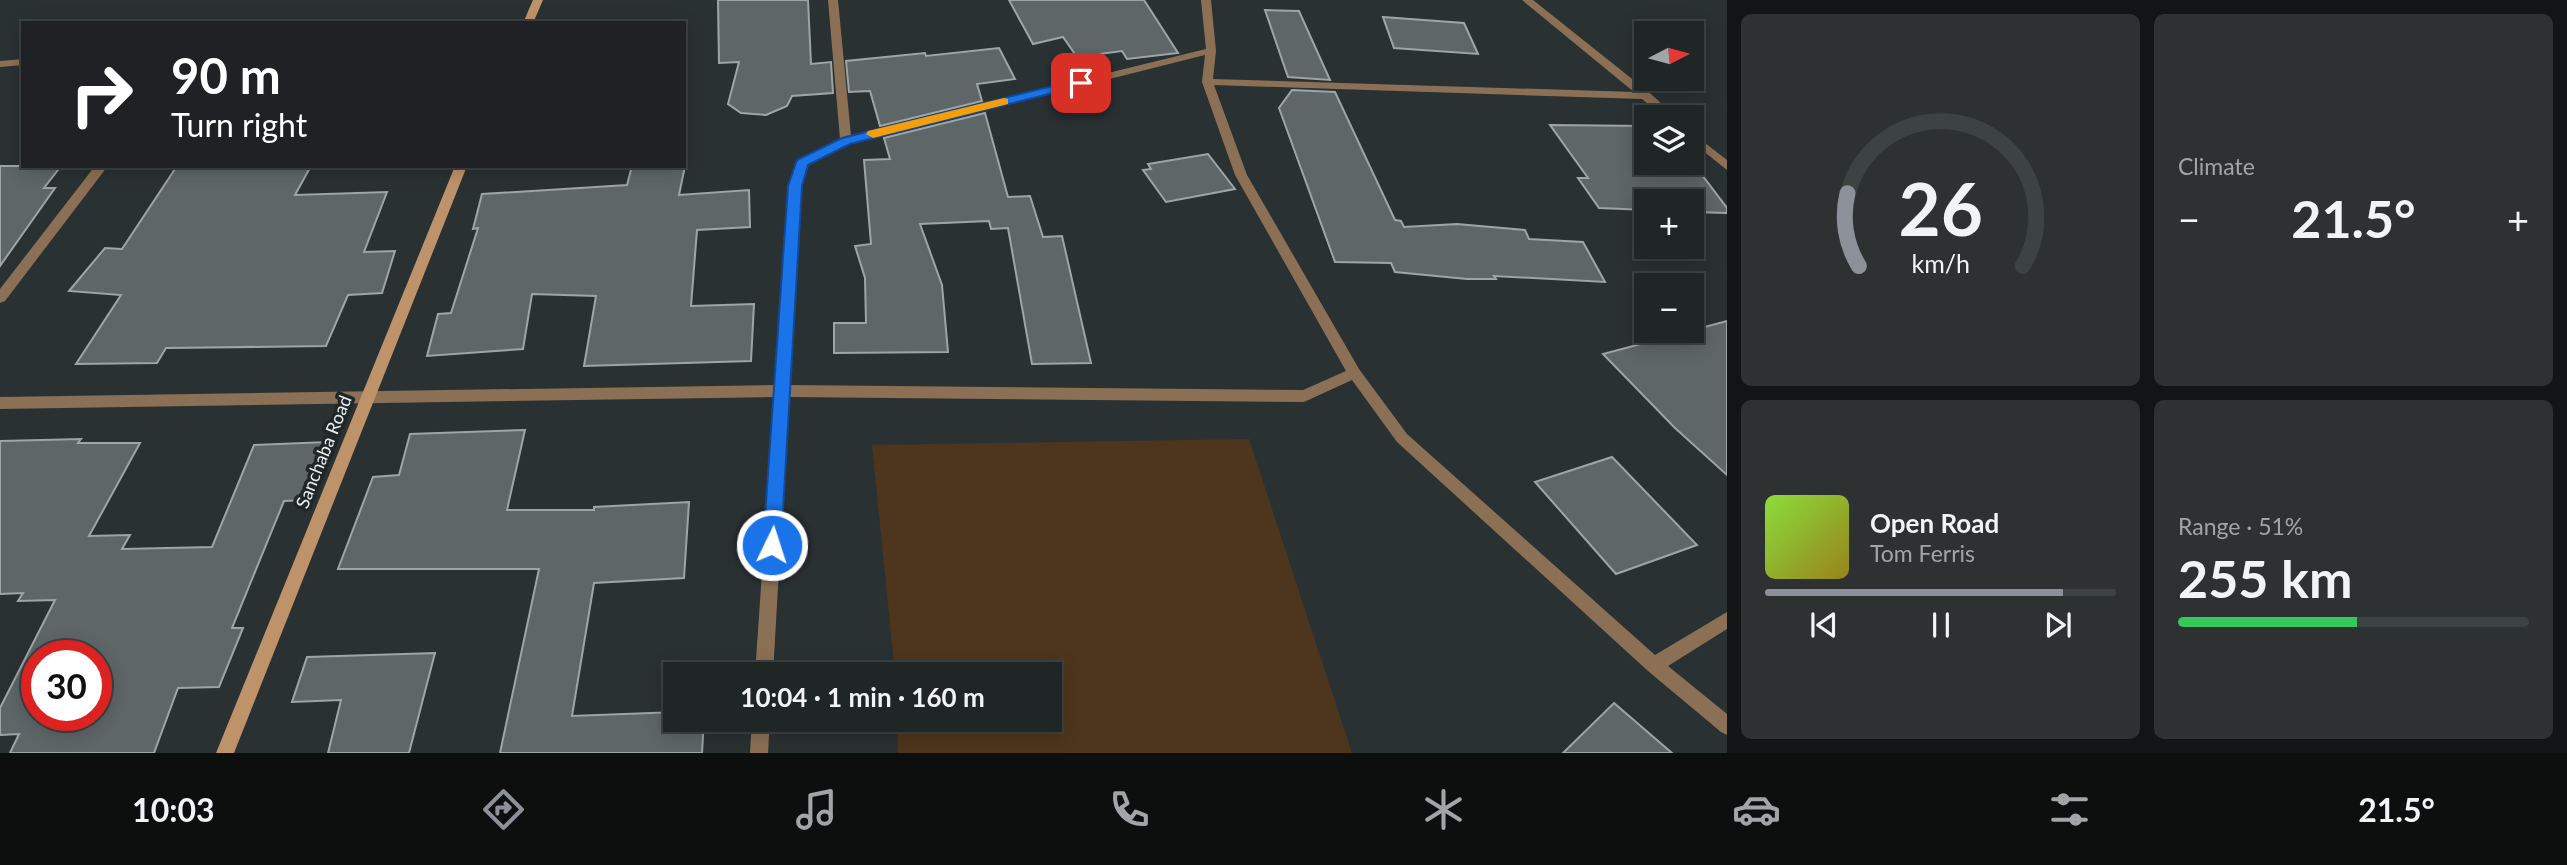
<!DOCTYPE html>
<meta charset="utf-8">
<style>
body{margin:0;font-family:Lato,sans-serif;background:#2d3132;color:#f1f3f6;height:100vh;display:flex;flex-direction:column;font-size:26px;white-space:nowrap}
*{box-sizing:border-box;margin:0}
p{font-size:23px;color:#a2a5a7}
.icon{flex:none;width:38px;height:38px;fill:none;stroke:currentColor;stroke-width:2;stroke-linecap:round;stroke-linejoin:round}
.map{position:relative;flex:1;overflow:hidden}
.sheet{display:flex;flex-direction:column;gap:14px;padding:14px;background:#121415;width:840px}
.sheet>*{flex:none}
.banner{position:absolute;left:21px;top:21px;width:665px;height:147px;border-radius:0px;box-shadow:0 4px 18px #0003,0 0 0 2px #3d4243;background:#202124;color:#fff;overflow:hidden}
.needle{width:46px;rotate:84deg}
.tools{position:absolute;left:1634px;top:21px;display:grid;gap:14px}
.tools a{display:grid;place-items:center;width:70px;height:70px;border-radius:0px;background:#202526;box-shadow:0 4px 18px #0003,0 0 0 2px #3d4243;font-size:35px}
.speed{position:absolute;left:21px;top:640px;display:flex;gap:14px;font-size:35px;font-weight:700;text-align:center}
.speed>*{display:grid;place-content:center;width:91px;height:91px;border-radius:50%;background:#202526;box-shadow:0 4px 18px #0003,0 0 0 2px #3d4243;line-height:1}
.speed .limit{border:10px solid #d22;background:#fff;color:#111}
.pin{position:absolute;display:grid;place-items:center;width:60px;height:60px;color:#fff;margin:-30px;border-radius:14px;box-shadow:0 4px 10px #0006}
.me{position:absolute;width:77px;margin:-38px;rotate:4deg;stroke-linejoin:round;filter:drop-shadow(0 0 5px #0008)}
.turn{display:flex;align-items:center;gap:24px;height:147px;padding:0 35px;font-size:32px}
.turn .icon{width:91px;height:91px;stroke-width:2.5}
.turn b{display:block;font-size:49px;line-height:60px}
.big{font-size:52px;font-weight:700;line-height:1.1}
.sheet .tile{flex:1;display:flex;flex-direction:column;justify-content:center;gap:10px;min-width:0;padding:0 24px;border-radius:10px;background:#2d3132}
.sheet .dial{align-items:center;gap:0}
.dial svg{height:182px;overflow:visible;fill:none;stroke:#3d4243;stroke-width:7;stroke-linecap:round;text-anchor:middle}
.dial text{fill:#f1f3f6;stroke:none}
.song{display:flex;align-items:center;gap:21px}
.cover{width:84px;height:84px;border-radius:10px;background:linear-gradient(135deg,hsl(90 70% 55%),hsl(50 70% 35%))}
.played{height:7px;border-radius:4px;background:linear-gradient(90deg,#8c9099 85%,#3d4243 85%)}
.keys{display:flex;justify-content:space-around;direction:ltr}
.heat{display:flex;justify-content:space-between;align-items:center;font-size:38px;direction:ltr}
.charge{height:10px;border-radius:5px;background:linear-gradient(90deg,#34c759 51%,#3d4243 0)}
.sheet .tiles{flex:1;display:grid;gap:14px;grid-template-columns:repeat(2,1fr)}
.trip{position:absolute;left:663px;top:662px;width:399px;height:70px;border-radius:0px;background:#202526;box-shadow:0 4px 18px #0003,0 0 0 2px #3d4243;font-weight:700;line-height:70px;text-align:center}
.menu{display:flex;height:112px;justify-content:space-around;align-items:center;background:#0d0f0f;color:#a2a5a7}
.menu .icon{width:49px;height:49px}
.menu .on{color:#8c9099}
.menu b{font-size:32px;color:#f1f3f6}
main{display:flex;flex:1;min-height:0}
.map>svg:first-child{display:block}
.green{fill:#4e351d}
.building{fill:#5e6668;stroke:#9da5a7;stroke-width:2;fill-rule:evenodd}
.lines{fill:none;stroke-linecap:round;stroke-linejoin:round}
.street{fill:#8c7056;fill-rule:evenodd}
.secondary{fill:#bf9369;fill-rule:evenodd}
.route{fill:#1a73e8;stroke:#114b97;stroke-width:2}
.slow{fill:#f59e0b}
.labels{text-anchor:middle;stroke-width:7;stroke-linejoin:round;paint-order:stroke}
.street-label{font-size:18px;fill:#e9eeef;stroke:#202729}
</style>
<main>
<div class="map">
<svg width="1727" height="753" viewBox="0 0 1727 753">
<rect width="100%" height="100%" fill="#2a3133"/>
<path class="green" d="M1249,439L1352,753H898V719H1050V674H895L872,445Z"/>
<g class="building">
<path d="M718,0H808L811,64L831,62L833,93L792,96L787,106L766,115L741,113L728,104L739,62L719,63Z"/>
<path d="M1009,0H1144L1178,53L1127,59L1122,51L1077,57L1063,37L1033,44Z"/>
<path d="M1265,10L1299,11L1330,80L1288,77Z"/>
<path d="M1383,17L1464,23L1478,54L1394,48Z"/>
<path d="M999,48L1015,79L977,84L982,101L880,126L870,91L849,92L846,61L925,53L926,56Z"/>
<path d="M1292,90L1335,92L1395,220L1401,221L1404,227L1457,224L1525,230L1529,239L1583,242L1605,282L1494,276L1496,279H1467L1395,272L1391,263L1335,262L1279,108Z"/>
<path d="M985,113L1008,197L1030,196L1043,237L1062,236L1091,363L1032,364L1008,228L991,229L989,221L920,224L942,285L948,352L834,353V323H866L865,278L855,246L871,244L864,160L890,159L884,138Z"/>
<path d="M1550,125L1647,126V163H1693L1727,208V213L1692,212V201H1647V210L1599,208L1578,178H1588Z"/>
<path d="M1208,154L1235,189L1166,202L1143,170L1151,169L1148,164Z"/>
<path d="M0,166H61L44,188H55L0,266Z"/>
<path d="M177,166H311L295,195L387,192L364,252L395,251L382,293L348,295L326,346L166,348L157,363L76,364L121,295L69,291L105,248L122,249Z"/>
<path d="M632,166H685L679,195L749,190L750,227L697,230L691,306L754,304L751,361L584,366L596,296L532,294L523,349L427,356L438,314L451,313L478,228L473,229L482,194L627,185Z"/>
<path d="M1727,321V475L1675,428L1603,354Z"/>
<path d="M525,430L507,510H594V507L689,502L684,578L594,583L572,716L676,712V719H704L702,753H500L539,569H338L373,477L399,475L410,434Z"/>
<path d="M81,439L78,443H140L89,536L130,535L122,549L212,547L254,445L327,442L307,500L284,501L232,628H243L219,687L178,688L154,753H10L19,734L0,735V708L55,600L18,601L23,593L0,594V441ZM37,656H96V716H37Z"/>
<path d="M1612,457L1697,545L1616,574L1535,482Z"/>
<path d="M435,653L409,753H328L341,700L292,702L307,657Z"/>
<path d="M1614,703L1672,753H1563Z"/>
</g>
<g class="lines">
<g class="street">
<path d="M828,0H838L851,136L1206,49L1201,0H1211L1216,51L1213,79L1634,92L1522,0H1533L1651,94L1676,117H1664L1642,99L1214,85L1247,175L1359,369L1407,434L1655,655L1727,612V629L1668,666L1727,714V735L1721,732L1648,671L1397,442L1352,380L1304,402L789,397L773,674H755L774,397L0,409V397L775,385L789,186L798,160L840,139ZM1205,55L1202,82L1235,175L1346,371L1303,390L789,385L801,186L807,165L850,144Z"/>
<path d="M23,59V65L0,67V61Z"/>
<path d="M1692,133L1727,160V170L1692,142Z"/>
<path d="M95,166L107,167L5,301L0,303V289Z"/>
<path d="M752,719H770L768,753H750Z"/>
</g>
<g class="secondary">
<path d="M533,0H543L533,23H523Z"/>
<path d="M455,166H467L234,753H216Z"/>
</g>
</g>
<path class="route" d="M1081,79L1087,83L1085,85L850,144L808,165L802,186L781,545L778,551L772,553L765,551L763,545L788,186L797,160L842,138Z"/>
<path class="slow" d="M1004,98L1008,99V104L873,138L866,134L868,131Z"/>
<g class="labels">
<g class="street-label">
<text transform="translate(324 452) rotate(-68)" y="6">Sanchaba Road</text>
</g>
</g>
</svg>
<div class="tools">
<a><svg class="needle" viewBox="-14 -14 28 28"><path d="M0-13l5 13h-10z" fill="#e53935"/><path d="M0 13l5-13h-10z" fill="#a2a5a7"/></svg></a>
<a><svg class="icon" aria-label="layers" viewBox="0 0 24 24"><path d="M12 4l9 5-9 5-9-5zM3 14l9 5 9-5"/></svg></a>
<a>+</a>
<a>−</a>
</div>
<div class="speed"><div class="limit">30</div></div>
<div class="pin" style="left:1081px;top:83px;background:#d93025"><svg class="icon" aria-label="arrive" viewBox="0 0 24 24"><path d="M6 21V4h12l-3 4 3 4H6"/></svg></div>
<svg class="me" style="left:772px;top:545px" viewBox="-20 -20 40 40"><circle r="17" fill="#1a73e8" stroke="#fff" stroke-width="3"/><path d="M0-11L8 9 0 5-8 9z" fill="#fff"/></svg>
<div class="trip">10:04 · 1 min · 160 m</div>
<div class="banner">
<div class="turn"><svg class="icon" aria-label="right" viewBox="0 0 24 24"><path d="M7 20v-9h11M14 6l5 5-5 5"/></svg><div><b>90 m</b>Turn right</div></div>
</div>
</div>
<section class="sheet">
<div class="tiles">
<div class="tile dial"><svg viewBox="0 0 100 80">
<path d="M14 69A42 42 0 1 1 86 69"/>
<path d="M14 69A42 42 0 0 1 9 37" stroke="#8c9099"/>
<text x="50" y="56" font-size="32" font-weight="700">26</text>
<text x="50" y="72" font-size="11">km/h</text>
</svg></div>
<div class="tile"><p>Climate</p>
<div class="heat"><a>−</a><b class="big">21.5°</b><a>+</a></div>
</div>
<div class="tile">
<div class="song"><i class="cover"></i><div><b>Open Road</b><p>Tom Ferris</p></div></div>
<div class="played"></div>
<div class="keys"><svg class="icon" aria-label="previous" viewBox="0 0 24 24"><path d="M18 5L8 12l10 7zM5 5v14"/></svg><svg class="icon" aria-label="pause" viewBox="0 0 24 24"><path d="M8 5v14M16 5v14"/></svg><svg class="icon" aria-label="next" viewBox="0 0 24 24"><path d="M6 5l10 7-10 7zM19 5v14"/></svg></div>
</div>
<div class="tile"><p>Range · 51%</p><b class="big">255 km</b><div class="charge"></div></div>
</div>
</section>
</main>
<nav class="menu">
<b>10:03</b>
<svg class="icon on" aria-label="directions" viewBox="0 0 24 24"><path d="M12 3l9 9-9 9-9-9zM9 14v-3h6M13 9l2 2-2 2"/></svg>
<svg class="icon" aria-label="music" viewBox="0 0 24 24"><path d="M9 18V5l10-2v13"/><circle cx="6" cy="18" r="3"/><circle cx="16" cy="16" r="3"/></svg>
<svg class="icon" aria-label="phone" viewBox="0 0 24 24"><path d="M5 4h4l2 5-3 2q2 4 5 5l2-3 5 2v4C11 20 4 13 5 4z"/></svg>
<svg class="icon" aria-label="climate" viewBox="0 0 24 24"><path d="M12 3v18M4 7l16 10M4 17L20 7"/></svg>
<svg class="icon" aria-label="car" viewBox="0 0 24 24"><path d="M5 17H2v-5l4-1 3-4h7l3 4 3 1v5h-3M9 17h6M6 11h13"/><circle cx="7" cy="17" r="2"/><circle cx="17" cy="17" r="2"/></svg>
<svg class="icon" aria-label="filters" viewBox="0 0 24 24"><path d="M4 7h16M4 17h16"/><circle cx="9" cy="7" r="2"/><circle cx="15" cy="17" r="2"/></svg>
<b>21.5°</b>
</nav>
